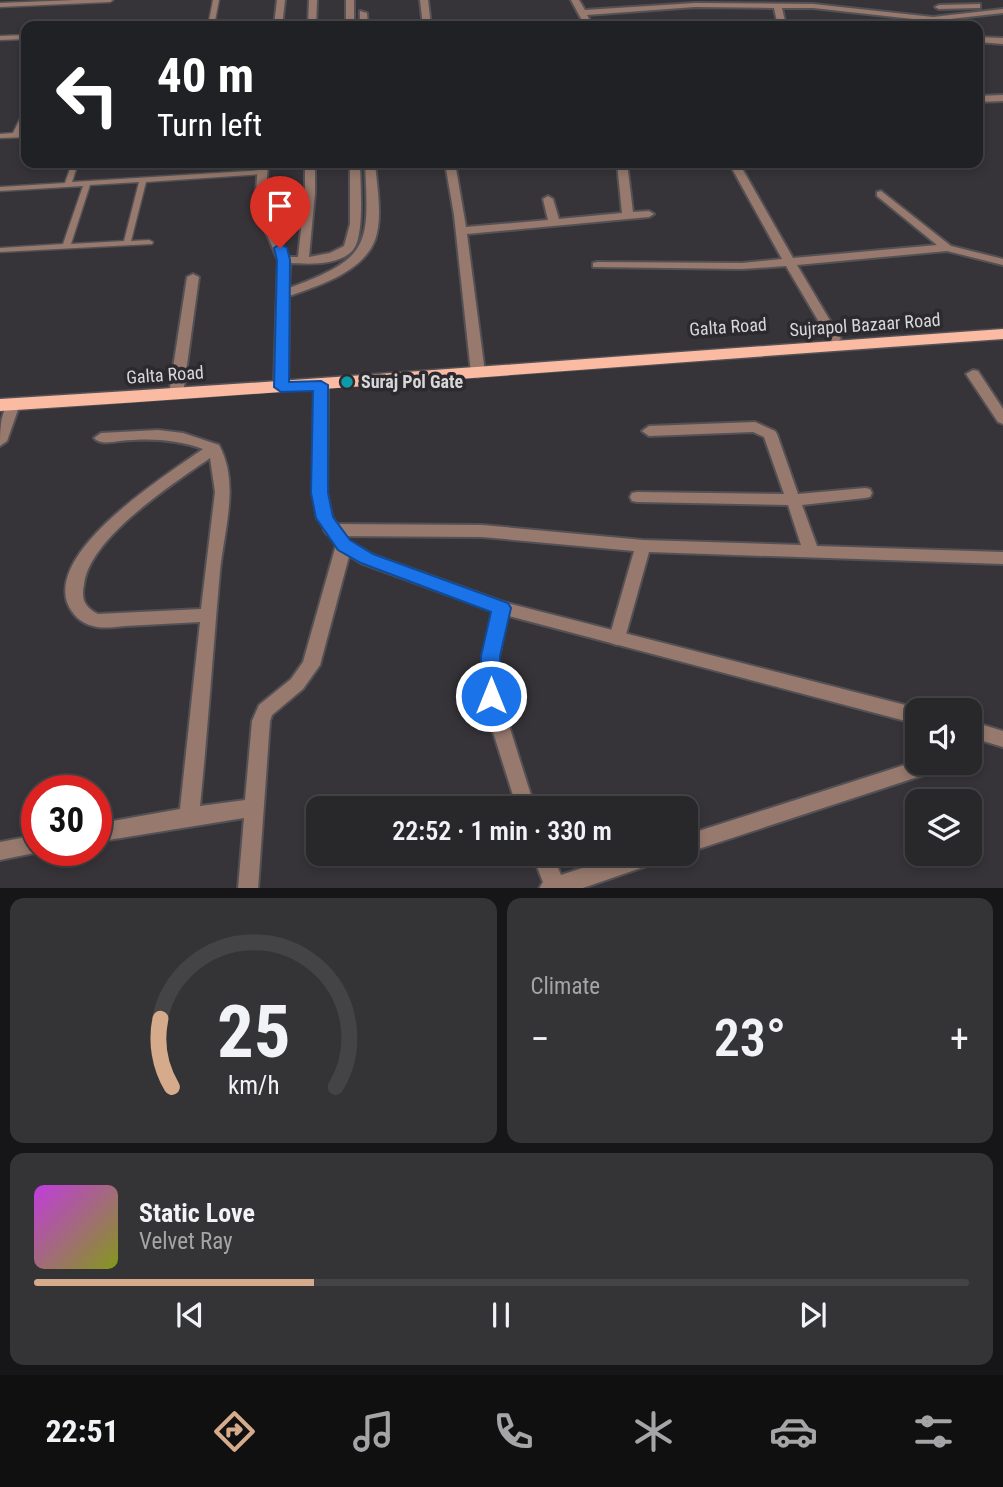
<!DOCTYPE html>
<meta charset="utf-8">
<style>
body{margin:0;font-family:"Roboto Condensed",sans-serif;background:#343336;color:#f1f3f6;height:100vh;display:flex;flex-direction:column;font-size:26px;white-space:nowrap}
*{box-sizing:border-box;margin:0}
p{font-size:23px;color:#a5a5a8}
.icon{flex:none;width:38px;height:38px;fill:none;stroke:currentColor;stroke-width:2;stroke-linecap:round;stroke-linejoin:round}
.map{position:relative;height:888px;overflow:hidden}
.panel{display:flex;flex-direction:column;gap:10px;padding:10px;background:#161517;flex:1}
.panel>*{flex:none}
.guide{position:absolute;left:21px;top:21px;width:962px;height:147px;border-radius:14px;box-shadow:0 4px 10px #0003,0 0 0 2px #444447;background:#202124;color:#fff;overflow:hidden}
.tools{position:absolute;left:905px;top:698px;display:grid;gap:14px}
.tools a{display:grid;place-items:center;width:77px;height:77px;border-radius:14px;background:#28272a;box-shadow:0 4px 10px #0003,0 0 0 2px #444447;font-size:35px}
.speed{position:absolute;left:21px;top:775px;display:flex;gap:14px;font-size:35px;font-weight:700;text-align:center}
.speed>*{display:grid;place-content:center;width:91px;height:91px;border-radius:50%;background:#28272a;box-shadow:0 4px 10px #0003,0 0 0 2px #444447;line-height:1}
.speed .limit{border:10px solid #d22;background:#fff;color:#111}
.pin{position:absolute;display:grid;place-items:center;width:60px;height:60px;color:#fff;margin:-72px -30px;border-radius:50% 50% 50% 0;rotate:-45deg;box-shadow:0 0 7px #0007}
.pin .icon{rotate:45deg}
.me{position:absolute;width:77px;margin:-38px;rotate:0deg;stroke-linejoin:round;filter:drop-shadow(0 0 5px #0008)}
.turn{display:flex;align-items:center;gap:24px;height:147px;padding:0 21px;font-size:32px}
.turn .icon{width:91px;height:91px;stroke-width:2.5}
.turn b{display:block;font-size:49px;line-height:60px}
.big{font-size:52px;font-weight:600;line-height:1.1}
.panel .card{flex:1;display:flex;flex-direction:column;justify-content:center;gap:10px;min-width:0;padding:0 24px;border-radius:14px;background:#343336}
.panel .dial{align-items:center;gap:0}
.dial svg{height:182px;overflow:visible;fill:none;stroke:#444447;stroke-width:7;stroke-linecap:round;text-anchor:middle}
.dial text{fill:#f1f3f6;stroke:none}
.song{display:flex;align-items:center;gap:21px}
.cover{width:84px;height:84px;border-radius:10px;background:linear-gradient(135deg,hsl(290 70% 55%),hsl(70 70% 35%))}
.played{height:7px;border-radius:4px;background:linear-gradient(90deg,#d6ab8b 30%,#444447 30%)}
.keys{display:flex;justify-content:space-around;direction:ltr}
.heat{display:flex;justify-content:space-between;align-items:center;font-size:38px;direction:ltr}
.panel .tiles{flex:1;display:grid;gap:10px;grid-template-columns:1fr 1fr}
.card:last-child{grid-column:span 2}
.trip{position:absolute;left:306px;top:796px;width:392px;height:70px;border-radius:14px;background:#28272a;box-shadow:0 4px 10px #0003,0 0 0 2px #444447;font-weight:600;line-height:70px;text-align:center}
.menu{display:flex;height:112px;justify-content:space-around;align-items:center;background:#101011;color:#a5a5a8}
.menu .icon{width:49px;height:49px}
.menu .current{color:#d6ab8b}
.menu b{font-size:32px;color:#f1f3f6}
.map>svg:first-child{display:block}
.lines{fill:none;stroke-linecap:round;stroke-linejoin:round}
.service-casing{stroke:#535155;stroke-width:3}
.minor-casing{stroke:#535155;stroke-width:4}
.tertiary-casing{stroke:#535155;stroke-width:4}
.primary-casing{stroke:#535155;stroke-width:3}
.service{fill:#97796d;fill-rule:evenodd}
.minor{fill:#97796d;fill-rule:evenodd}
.tertiary{fill:#97796d;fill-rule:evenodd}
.primary{fill:#fabba2;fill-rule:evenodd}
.route{fill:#1a73e8;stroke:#114b97;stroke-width:2}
.culture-dot{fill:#0f9aa8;stroke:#2c2a2e;stroke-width:2.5}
.labels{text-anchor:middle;stroke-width:7;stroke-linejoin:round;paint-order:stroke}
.street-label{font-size:18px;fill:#d7d6d8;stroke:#2c2a2e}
.poi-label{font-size:18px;font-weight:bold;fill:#d7d6d8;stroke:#2c2a2e;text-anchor:start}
</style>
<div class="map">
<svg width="1003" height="889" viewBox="0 0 1003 889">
<rect width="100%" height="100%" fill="#363438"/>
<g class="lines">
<g class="service-casing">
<g id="service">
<path d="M75,0H113L110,2L0,7V3Z"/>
<path d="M213,0H219L214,26H208Z"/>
<path d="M26,35V39L0,40V36Z"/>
<path d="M26,111V120L20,133H26V137L0,138V134L13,133L23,113Z"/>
<path d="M72,163H78L72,182L262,170L266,172L262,174L146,182L131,241L149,240L153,242L152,244L0,252V248L63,244L83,186L0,191V187L65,183ZM139,182L124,241L71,244L90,185Z"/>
</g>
</g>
<g class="minor-casing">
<g id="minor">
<path d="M277,0H285L282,26H274Z"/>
<path d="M309,0H317L316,26H308Z"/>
<rect x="346" y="0" width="8" height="26"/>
<path d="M420,0H428L431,26H423Z"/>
<path d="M571,0H579L585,10L695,3L813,4L933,17L1003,9V13L941,20L949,26H940L931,21L813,8H782L786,26H778L774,8L695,7L587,15L593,26H585Z"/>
<path d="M980,4V8H977L939,9L935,7L939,5Z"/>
<path d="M360,11L367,13L368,26H360Z"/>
<path d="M978,37L1003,38V44L978,42Z"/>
<path d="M1003,95V101L978,102V96Z"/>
<path d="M258,163H268L265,207L288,257H298L305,193V163H315V193L309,257L330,253L344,246L350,224V163H360C360,182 365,236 353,250C339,266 308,264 290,263L289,288C371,258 369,245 365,163H375C377,187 383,217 375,240C363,272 318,286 289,296L288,387L281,391L274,387L278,260L255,207Z"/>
<path d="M445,163H455L466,227L548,220L543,199L548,196L553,199L559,219L622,213L617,163H627L633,212L649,211L654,214L649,217L467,234L485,373L478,377L471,373L454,215Z"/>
<path d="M729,163H739L793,258L937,245L877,196V192L881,191L951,246L1003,259V265L947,251L797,265L841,339L835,343L829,339L786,266L742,269L593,267V263L597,262L742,263L782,259Z"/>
<path d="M193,274L199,277L183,394L176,398L169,394L187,277Z"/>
<path d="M973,370L978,371L1003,409V424L998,422L966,374Z"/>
<path d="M13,400L20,404L7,441L0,446C0,431 0,407 13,400Z"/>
<path d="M755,422L775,431L777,434L798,494L865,488L870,489L872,493L870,497L865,498L802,505L817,546L1003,552V564L649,552L625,638L623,643L617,645L611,643L609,638L634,551L482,537L332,536L327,534L324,530L327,526L332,524L482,525L643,540L801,545L788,505L637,502L632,501L630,497L632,493L637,492L784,494L764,437L753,432L649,436L642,431L649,426Z"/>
<path d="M158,430L183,433L219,445C240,483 224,530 220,571C213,649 208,728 200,806L245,800L252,721L259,705L291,679L303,662L336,545L339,541H349L352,545L320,665L303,689L272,715L270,721L258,889H238L244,818L96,842V824L180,809L200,622C175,623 150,625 125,626C115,627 103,629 93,626C81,623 72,615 67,602C50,548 166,475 203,449C175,439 149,438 120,441C110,442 101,445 94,438L101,433ZM210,458L215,492L201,609L98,614C84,607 81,599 84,584C90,537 173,484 210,458Z"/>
<path d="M501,602L507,603L509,608L499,656L500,697L535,808H517L482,697L483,656L493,608L495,603Z"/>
<path d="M917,761V763H945L943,769L936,771L686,853V835Z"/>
<path d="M37,835V850L44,851L0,860V842Z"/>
<path d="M532,854H552L561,875L625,854H664L661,861L580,889H539L543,882Z"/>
</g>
</g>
<g class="tertiary-casing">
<g id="tertiary">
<path d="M321,381L328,385L327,493L332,517L349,541L373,555L503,602L917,708L923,710H917V724L501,614L361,563L339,549L317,518L313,493L314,385Z"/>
<path d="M970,721L1003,731V747L970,737Z"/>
</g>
</g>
<g class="primary-casing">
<path id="primary" d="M1003,329V339C669,362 335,390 0,411V399C335,379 669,352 1003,329Z"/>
</g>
<use href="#service" class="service"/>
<use href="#minor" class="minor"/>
<use href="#tertiary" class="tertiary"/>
<use href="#primary" class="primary"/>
</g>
<path class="route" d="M280,244L287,248L290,260L289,382L321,381L328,385V493L333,517L350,540L373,554L508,603L511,608L500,656L501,696L498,703L491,705L484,703L481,696V656L491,612L361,563L338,550L316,518L311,493L313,391L281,392L274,387L277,260L274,248Z"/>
<circle class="culture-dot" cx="347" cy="382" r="7"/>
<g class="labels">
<g class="street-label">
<text transform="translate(865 325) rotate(-4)" y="6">Sujrapol Bazaar Road</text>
<text transform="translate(728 327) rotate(-4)" y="6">Galta Road</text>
<text transform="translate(165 375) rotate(-4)" y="6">Galta Road</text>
</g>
<g class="poi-label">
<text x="361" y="388">Suraj Pol Gate</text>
</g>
</g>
</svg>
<div class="tools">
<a><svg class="icon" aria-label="sound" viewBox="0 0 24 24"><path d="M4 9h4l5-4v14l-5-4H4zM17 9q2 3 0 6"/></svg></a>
<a><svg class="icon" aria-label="layers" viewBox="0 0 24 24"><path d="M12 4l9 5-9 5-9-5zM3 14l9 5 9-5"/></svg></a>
</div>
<div class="speed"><div class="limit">30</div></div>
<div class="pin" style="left:280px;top:248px;background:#d93025"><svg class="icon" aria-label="arrive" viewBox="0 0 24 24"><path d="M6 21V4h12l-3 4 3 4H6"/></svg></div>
<svg class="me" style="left:491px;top:696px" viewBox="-20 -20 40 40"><circle r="17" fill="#1a73e8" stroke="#fff" stroke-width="3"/><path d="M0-11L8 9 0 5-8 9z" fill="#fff"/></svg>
<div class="trip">22:52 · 1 min · 330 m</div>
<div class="guide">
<div class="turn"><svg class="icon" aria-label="left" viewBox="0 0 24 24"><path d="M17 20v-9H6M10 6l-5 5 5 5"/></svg><div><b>40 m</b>Turn left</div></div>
</div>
</div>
<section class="panel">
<div class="tiles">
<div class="card dial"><svg viewBox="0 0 100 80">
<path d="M14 69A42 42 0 1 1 86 69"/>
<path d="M14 69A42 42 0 0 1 9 39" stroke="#d6ab8b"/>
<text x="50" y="56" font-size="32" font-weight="700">25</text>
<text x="50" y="72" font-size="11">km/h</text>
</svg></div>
<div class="card"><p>Climate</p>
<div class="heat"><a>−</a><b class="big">23°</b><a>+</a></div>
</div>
<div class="card">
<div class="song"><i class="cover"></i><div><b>Static Love</b><p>Velvet Ray</p></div></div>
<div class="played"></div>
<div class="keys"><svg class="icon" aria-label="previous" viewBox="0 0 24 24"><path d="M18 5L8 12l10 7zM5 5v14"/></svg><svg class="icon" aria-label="pause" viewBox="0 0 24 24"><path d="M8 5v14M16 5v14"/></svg><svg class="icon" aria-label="next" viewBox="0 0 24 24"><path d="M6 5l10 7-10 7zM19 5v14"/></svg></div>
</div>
</div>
</section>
<nav class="menu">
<b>22:51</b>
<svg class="icon current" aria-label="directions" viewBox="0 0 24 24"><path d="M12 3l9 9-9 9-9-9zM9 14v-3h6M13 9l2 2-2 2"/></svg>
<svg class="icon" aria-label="music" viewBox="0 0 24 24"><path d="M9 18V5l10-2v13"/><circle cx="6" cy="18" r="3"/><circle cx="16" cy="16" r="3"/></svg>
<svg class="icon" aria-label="phone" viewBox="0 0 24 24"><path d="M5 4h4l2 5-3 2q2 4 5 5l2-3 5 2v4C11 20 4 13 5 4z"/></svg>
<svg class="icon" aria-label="climate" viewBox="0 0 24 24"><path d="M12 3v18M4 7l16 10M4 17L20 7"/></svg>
<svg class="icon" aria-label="car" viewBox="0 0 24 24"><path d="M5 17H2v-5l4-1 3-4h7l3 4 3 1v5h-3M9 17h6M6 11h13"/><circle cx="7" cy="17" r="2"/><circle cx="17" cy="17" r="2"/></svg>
<svg class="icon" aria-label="filters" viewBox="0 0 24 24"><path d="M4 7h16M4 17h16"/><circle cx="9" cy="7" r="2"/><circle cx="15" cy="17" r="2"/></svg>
</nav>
